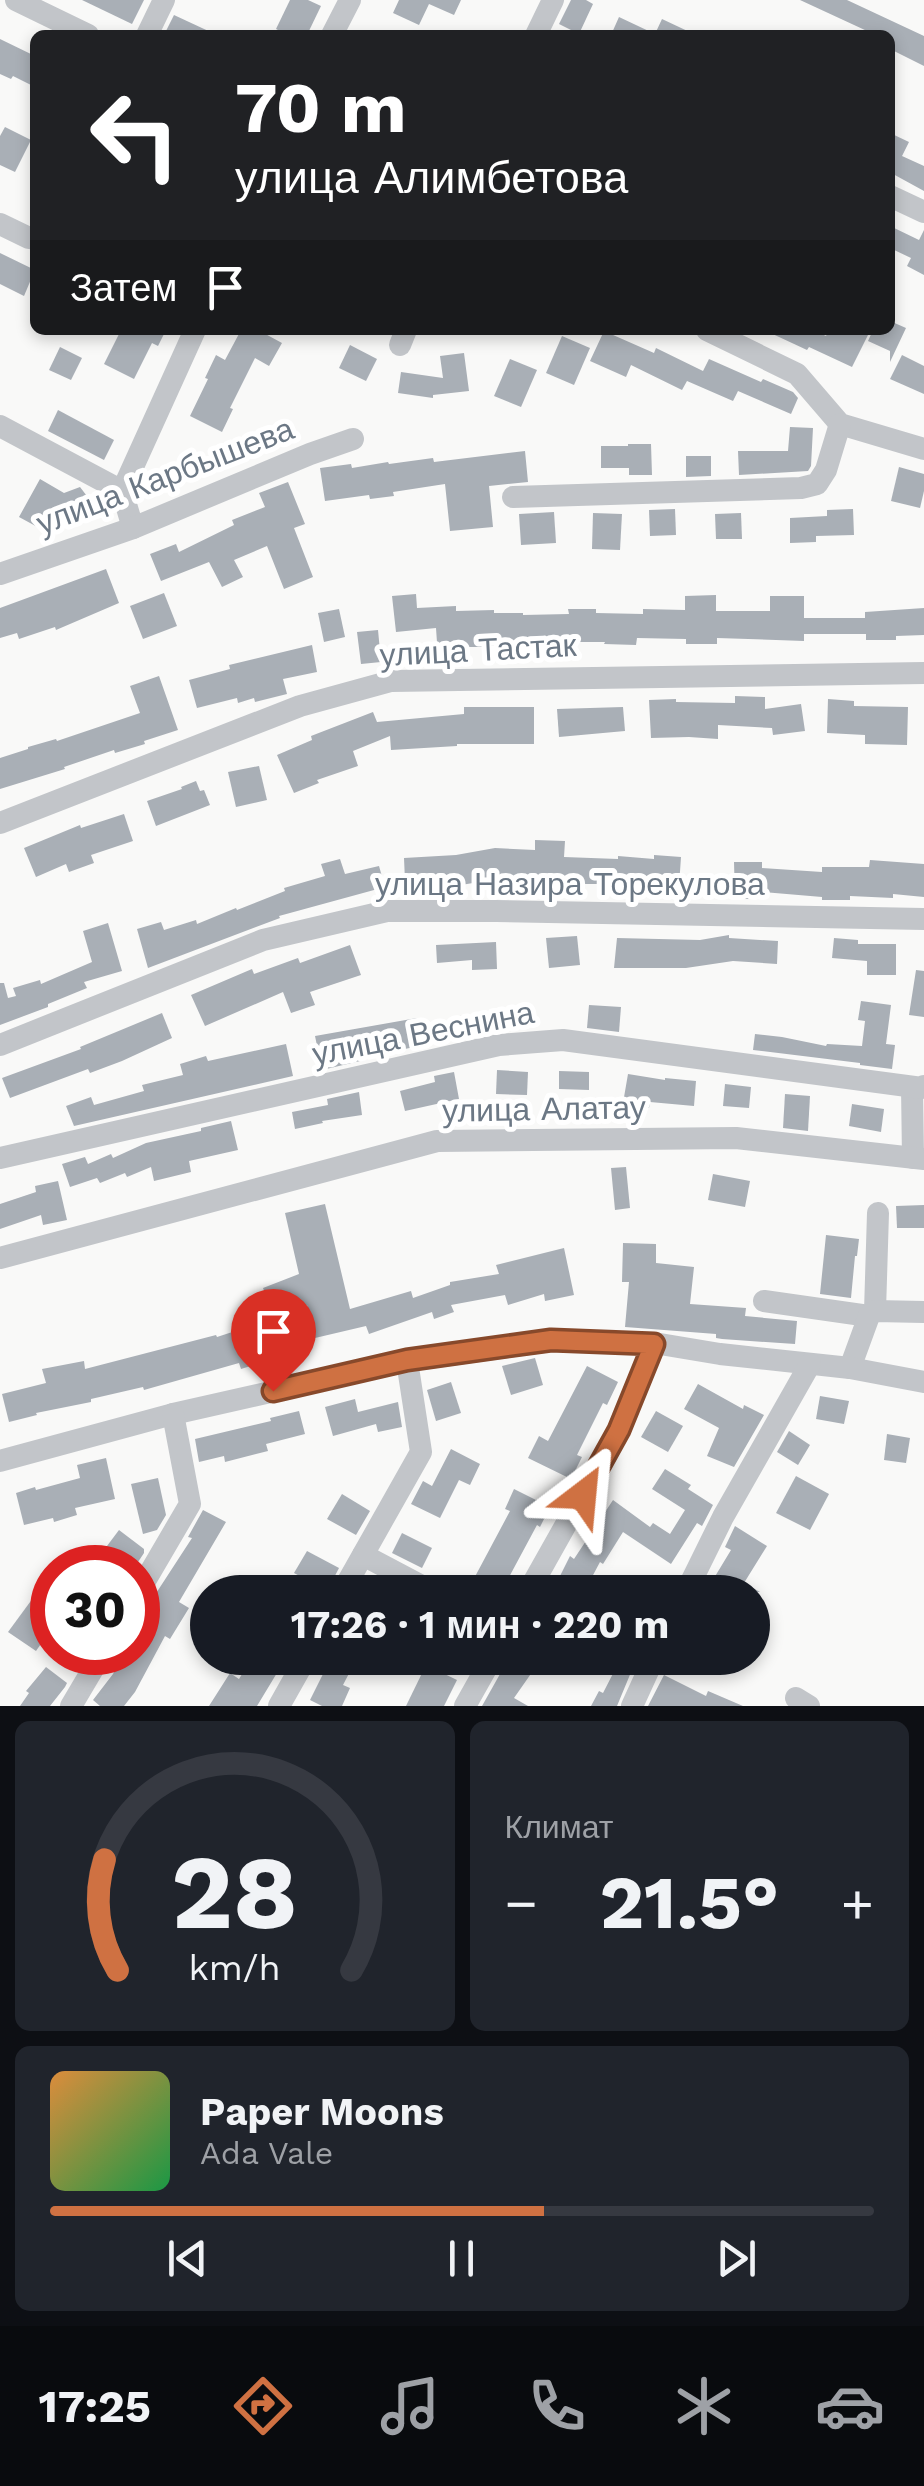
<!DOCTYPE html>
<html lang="ru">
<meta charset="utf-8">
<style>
body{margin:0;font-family:"Work Sans",sans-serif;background:#20242c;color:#f1f3f6;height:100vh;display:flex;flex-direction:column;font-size:38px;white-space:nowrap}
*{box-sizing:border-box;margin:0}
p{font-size:32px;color:#9ea1a6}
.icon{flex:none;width:55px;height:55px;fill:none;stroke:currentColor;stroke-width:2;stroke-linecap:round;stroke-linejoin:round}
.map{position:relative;height:1706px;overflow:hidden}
.drawer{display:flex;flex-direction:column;gap:15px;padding:15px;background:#0d0f14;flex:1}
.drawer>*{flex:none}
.banner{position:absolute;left:30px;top:30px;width:865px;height:305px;border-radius:15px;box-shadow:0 5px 15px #0003;background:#202124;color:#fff;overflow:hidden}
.speed{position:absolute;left:30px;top:1545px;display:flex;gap:20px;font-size:50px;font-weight:700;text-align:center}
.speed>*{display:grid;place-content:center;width:130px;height:130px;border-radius:50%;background:#171b24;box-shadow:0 5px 15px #0003;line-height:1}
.speed .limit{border:15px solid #d22;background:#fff;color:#111}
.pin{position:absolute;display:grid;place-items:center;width:85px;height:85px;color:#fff;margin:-102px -42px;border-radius:50% 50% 50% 0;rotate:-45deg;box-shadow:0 0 10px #0007}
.pin .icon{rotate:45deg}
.me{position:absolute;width:110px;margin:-55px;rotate:29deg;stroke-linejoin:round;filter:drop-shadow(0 0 8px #0008)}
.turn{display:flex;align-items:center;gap:35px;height:210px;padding:0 40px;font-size:45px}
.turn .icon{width:130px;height:130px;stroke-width:2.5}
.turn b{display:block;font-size:70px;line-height:85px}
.then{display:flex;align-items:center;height:95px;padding:0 40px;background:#0003;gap:20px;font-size:38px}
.big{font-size:75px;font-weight:700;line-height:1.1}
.drawer .tile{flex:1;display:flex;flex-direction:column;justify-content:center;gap:15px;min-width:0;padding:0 35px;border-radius:15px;background:#20242c}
.drawer .dial{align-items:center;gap:0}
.dial svg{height:260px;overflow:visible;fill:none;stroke:#363941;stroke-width:7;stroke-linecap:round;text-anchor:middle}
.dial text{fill:#f1f3f6;stroke:none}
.song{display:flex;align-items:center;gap:30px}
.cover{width:120px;height:120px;border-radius:15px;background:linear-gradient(135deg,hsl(30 70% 55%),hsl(140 70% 35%))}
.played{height:10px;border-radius:5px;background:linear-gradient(90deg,#cf7142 60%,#363941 60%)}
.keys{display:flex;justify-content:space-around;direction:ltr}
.heat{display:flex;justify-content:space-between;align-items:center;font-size:55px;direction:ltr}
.drawer .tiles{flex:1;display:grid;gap:15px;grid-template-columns:1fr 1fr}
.tile:last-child{grid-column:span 2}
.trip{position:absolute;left:190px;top:1575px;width:580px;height:100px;border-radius:50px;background:#171b24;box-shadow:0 5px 15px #0003;font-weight:700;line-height:100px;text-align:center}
.tab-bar{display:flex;height:160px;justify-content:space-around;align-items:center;background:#090b0e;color:#9ea1a6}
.tab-bar .icon{width:70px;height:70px}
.tab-bar .on{color:#cf7142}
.tab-bar b{font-size:45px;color:#f1f3f6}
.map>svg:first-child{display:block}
.building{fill:#a9afb6}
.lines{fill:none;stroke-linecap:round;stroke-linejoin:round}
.minor{stroke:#c2c5c9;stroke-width:22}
.route-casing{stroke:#87492b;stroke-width:25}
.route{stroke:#cf7142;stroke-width:18}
.labels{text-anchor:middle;stroke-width:10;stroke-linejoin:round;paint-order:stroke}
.street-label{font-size:32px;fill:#6c7885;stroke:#fff}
</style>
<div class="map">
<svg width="924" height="1706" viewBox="0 0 924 1706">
<rect width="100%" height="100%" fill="#f9f9f8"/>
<g class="building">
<path d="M82,0H144L132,24Z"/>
<path d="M290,0H308L321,6L307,35H288L276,29Z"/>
<path d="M399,0H461L454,15L429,4L419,25L393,13Z"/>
<path d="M571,0H586L593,4L579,34L559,24Z"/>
<path d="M800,0H847L924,36V66L890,49V35H865L867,31Z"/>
<path d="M174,15L217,35H164Z"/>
<path d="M619,17L655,34L662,19L696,35H611Z"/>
<path d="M0,39L35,56V87L13,76L11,79L0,74Z"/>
<path d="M5,127L31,140L15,172L0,165V136Z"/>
<path d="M890,133L909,142L902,156L924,166V191L893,174L890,181Z"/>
<path d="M890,226L919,240L924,230V275L907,266L911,258L890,248Z"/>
<path d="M0,253L35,270L24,296L0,284Z"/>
<path d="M890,321L906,328L890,362V351L868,341L873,330H890Z"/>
<path d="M121,330H166L158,346L152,343L134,379L104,364Z"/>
<path d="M241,330H258L282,343L269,366L255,358L230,408L233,409L222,432L190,416L208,379L205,378L216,355L225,360Z"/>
<path d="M764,330H813L826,336L829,330H857L868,335L852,367L809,347L807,350Z"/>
<path d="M604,331L654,353L656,348L703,371L709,359L761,382L763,379L793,392L798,398L791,414L738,391L733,401L687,381L682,390L631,365L626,377L590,361Z"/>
<path d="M562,336L590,348L574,385L546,373Z"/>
<path d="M350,345L377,359L366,381L339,368Z"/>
<path d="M60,347L82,358L71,380L49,370Z"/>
<path d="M464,353L469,391L433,395V398L398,393L401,372L443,378L440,356Z"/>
<path d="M902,355L924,366V394L890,379Z"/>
<path d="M510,359L537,370L521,407L494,396Z"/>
<path d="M58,410L114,440L104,460L48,431Z"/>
<path d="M790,427L813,428L811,466L808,471L739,475L738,451H788Z"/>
<path d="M628,444H651L652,475H629V468H601V446H628Z"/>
<path d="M525,451L528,482L489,486L493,527L450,531L445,484L393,492L394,496L370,499L369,495L325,501L320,468L351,464L352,468L388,462L389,464L433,458L434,462Z"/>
<path d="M686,456H711V476L686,477Z"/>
<path d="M899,467L924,474V491L920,508L891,501Z"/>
<path d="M40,479L64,493L80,487L93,504L43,530L19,517Z"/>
<path d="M288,482L305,524L294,528L313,577L284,589L267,546L234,560L243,577L222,587L209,562L161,581L150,554L176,544L179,552L234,525L232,520L265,507L259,493Z"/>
<path d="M675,509L676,535L650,536L649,510Z"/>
<path d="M853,509L854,535L816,536V542L790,543V518L827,516V510Z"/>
<path d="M554,512L556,543L521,545L519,514Z"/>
<path d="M593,513L622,514L620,550L592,549Z"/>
<path d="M741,513L742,539H716L715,514Z"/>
<path d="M106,569L119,603L56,630L55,627L19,639L17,633L0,638V608Z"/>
<path d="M164,593L177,626L143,639L130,606Z"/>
<path d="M416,594L417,608L456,606V611L494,610V613H523V615L569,614L568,609H596V613L643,614V609L685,610V596L716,595V611H770V596H804V618H865V612L924,608V635L896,636V640H866V634H804V641L717,638V644H686V639L637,638L636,645L604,644L605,642H559V647H459V656L438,657L436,628L396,632L392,596Z"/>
<path d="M339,609L345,637L324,642L318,613Z"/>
<path d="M378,630L381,662L361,664L357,632Z"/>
<path d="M312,645L317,672L283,679L287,694L255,702L254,698L238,703L237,698L197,708L189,680L230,669L229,665Z"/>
<path d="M159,676L178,730L144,741L145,744L115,753L114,750L64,767L65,769L0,789V758L28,749V747L56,739L57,741L140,713L130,686Z"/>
<path d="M735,696L765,697V709L801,704L805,731L773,735L772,728L718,725V739L689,737L651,738L649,700L676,699V702L735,703Z"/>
<path d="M828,699L854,701V706L908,707L907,745L865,744V735L827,733Z"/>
<path d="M464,707H534V744H457V746L391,750L390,736L353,751L358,766L317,780L319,783L294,793L277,755L312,740L311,736L373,712L377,722L464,714Z"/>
<path d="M623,707L625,731L559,737L557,709Z"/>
<path d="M259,766L267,800L236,807L228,772Z"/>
<path d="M196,781L200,791L204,790L210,805L156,826L147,801L182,789L181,787Z"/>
<path d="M124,814L133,841L91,855L94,863L69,872L66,864L36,877L24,848L80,825L81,828Z"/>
<path d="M535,840L565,841L564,857L618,859V856L654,859V855L681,857L679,886L600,882V884H563L485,878V881L461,885L460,878L405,881L404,858L456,855L495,848L535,850Z"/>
<path d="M340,859L345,874L379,866L385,887L279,916L280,918L148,968L137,929L161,922L164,930L196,920L197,924L236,908L237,910L285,891L284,888L325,876L321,864Z"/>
<path d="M870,860L924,864V897L893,894V898L850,896V900H822V897L763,892V899H735L734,862H762V868L822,872V867H869Z"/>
<path d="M108,923L122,971L84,982L87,988L48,1004V1007L0,1025V983H4L8,998L16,996L13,988L40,980L41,984L92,962L83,931Z"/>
<path d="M729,935V938L778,941L777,964L733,961L686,968H614L617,938L700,940Z"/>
<path d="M577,936L580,965L549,968L546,938Z"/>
<path d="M834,938L858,940V944H896V975H867V961L832,958Z"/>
<path d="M496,942L497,969L472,970V960L437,963L436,945Z"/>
<path d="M350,945L361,975L310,992L315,1005L291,1013L283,992L205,1026L191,995L252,969L254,974L298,958L300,963Z"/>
<path d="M916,970L924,971V1017L909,1015Z"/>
<path d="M861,1001L891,1005L886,1044L895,1045L892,1069L860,1065V1063L753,1050L755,1034L782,1037L826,1046L827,1044L862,1046L865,1021L858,1020Z"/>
<path d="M589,1005L621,1007L619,1032L587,1028Z"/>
<path d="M162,1013L172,1038L122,1061L90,1073L88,1069L10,1098L2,1078L81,1049L80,1047Z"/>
<path d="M512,1014L513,1029L496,1030L376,1055L377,1057L322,1070L315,1036L417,1018L419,1026L458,1025V1016Z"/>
<path d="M286,1044L293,1076L74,1126L66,1106L91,1097L94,1105L144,1091L142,1085L183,1075L180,1064L206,1056L208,1061Z"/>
<path d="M497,1070L528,1072L527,1095L496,1094Z"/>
<path d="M559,1071L589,1072V1090L559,1089Z"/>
<path d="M454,1072L459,1099L405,1111L400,1091L435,1082L434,1076Z"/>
<path d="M628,1074L665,1080V1078L696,1081L694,1106L650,1102L649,1108L623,1103Z"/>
<path d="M725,1084L751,1087L749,1108L723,1106Z"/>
<path d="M359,1092L362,1115L322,1121L323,1123L295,1129L292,1112L328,1105L327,1099Z"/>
<path d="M785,1094L810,1096L808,1131L783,1128Z"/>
<path d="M852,1104L884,1109L881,1132L849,1126Z"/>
<path d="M231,1121L238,1150L189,1161L191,1172L154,1181L151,1167L127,1177L125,1173L100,1183L97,1178L70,1187L62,1164L85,1157L88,1164L111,1154L113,1158L146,1143L201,1131V1128Z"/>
<path d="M626,1167L630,1208L615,1210L611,1168Z"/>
<path d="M713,1174L750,1181L745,1207L708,1200Z"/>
<path d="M58,1181L67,1220L43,1225L41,1215L0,1229V1204L36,1192L35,1186Z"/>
<path d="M325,1204L350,1309L411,1291L413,1298L450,1285V1282L499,1274L496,1265L564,1248L574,1295L545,1301L544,1294L508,1305L505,1295L451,1305L454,1312L434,1319L432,1312L369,1334L366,1326L315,1338L307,1305L274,1318L263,1288L299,1274L285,1213Z"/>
<path d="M924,1205V1228H897L896,1206Z"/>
<path d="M826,1235L859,1239L857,1256H855L851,1298L820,1294Z"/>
<path d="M623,1243L656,1244V1263L694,1267L690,1304L746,1308L745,1316L797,1321L795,1344L722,1339L716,1338V1334L625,1327L629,1282H622Z"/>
<path d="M257,1324L269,1360L241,1369L239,1363L144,1390L143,1387L91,1399V1402L36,1413L37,1415L9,1422L2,1394L46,1383L42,1369L84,1361L85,1369L216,1335L217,1337Z"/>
<path d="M535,1358L543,1385L511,1395L502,1366Z"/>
<path d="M587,1366L618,1382L607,1405L603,1403L577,1455L582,1457L571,1479L528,1458L539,1436L548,1441Z"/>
<path d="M451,1382L461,1413L436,1421L427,1390Z"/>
<path d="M698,1384L743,1409L744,1405L764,1415L734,1467L707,1456L719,1428L684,1409Z"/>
<path d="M820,1396L849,1401L844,1424L816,1419Z"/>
<path d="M355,1399L358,1412L398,1402L402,1427L378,1432L376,1424L333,1436L325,1407Z"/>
<path d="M299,1411L305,1434L266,1444L268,1451L225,1462L224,1456L199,1462L195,1439L271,1421L270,1418Z"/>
<path d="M656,1411L683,1426L668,1452L641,1437Z"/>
<path d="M789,1431L810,1445L798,1465L777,1452Z"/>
<path d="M887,1434L910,1438L906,1463L884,1460Z"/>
<path d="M451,1449L480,1464L470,1485L459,1480L440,1518L411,1504L423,1481L432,1486Z"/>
<path d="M106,1458L115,1499L75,1508L77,1515L54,1522L53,1518L24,1525L16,1493L35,1487L36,1490L80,1478L77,1465Z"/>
<path d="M665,1469L691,1485L688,1489L713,1505L702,1526L697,1523L671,1564L623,1532L603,1564L600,1562L584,1592H552L570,1556L574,1559L613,1500L650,1527L653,1523L670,1534L685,1510L652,1489Z"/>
<path d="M796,1476L829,1494L810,1530L776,1513Z"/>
<path d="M158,1478L166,1515L157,1530L143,1534L131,1484Z"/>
<path d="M514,1489L550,1507L540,1527L537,1525L501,1592H485L470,1586L510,1511L505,1509Z"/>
<path d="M342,1494L370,1511L356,1535L327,1519Z"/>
<path d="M203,1510L226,1522L179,1602L189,1608L170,1639L165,1636L135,1692L124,1706H100L93,1700L113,1674L124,1652H138V1621L192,1538L188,1537Z"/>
<path d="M735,1526L767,1546L744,1583L760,1592H715L708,1588L731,1550L725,1547Z"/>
<path d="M119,1530L144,1549V1553L134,1568H126L104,1550Z"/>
<path d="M402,1533L432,1548L422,1568L392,1553Z"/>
<path d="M307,1551L339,1568L327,1591L294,1573Z"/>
<path d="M33,1598L52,1612V1628L36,1651L8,1632Z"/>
<path d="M252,1658H286L257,1706H209L230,1673L239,1679Z"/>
<path d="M331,1658H357L343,1685L350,1688L342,1706H322L310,1700Z"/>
<path d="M509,1658H542L514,1698L528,1706H482Z"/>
<path d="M621,1658L634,1665L617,1706H591L599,1691L603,1693Z"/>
<path d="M426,1665L457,1680L444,1706H406Z"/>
<path d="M46,1667L67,1683L65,1687L50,1706H20L29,1693L26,1691Z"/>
<path d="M664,1675L706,1696L708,1691L743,1706H648Z"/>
</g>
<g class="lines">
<g class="minor">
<path d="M16,0L88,35"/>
<path d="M147,35L164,0"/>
<path d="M332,35L350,0"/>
<path d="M536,35L553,0"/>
<path d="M890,196L924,212"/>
<path d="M0,224L29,238L35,239"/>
<path d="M707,330L797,374L840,424L924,449"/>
<path d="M400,345L406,330"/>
<path d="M0,426L122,491"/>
<path d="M513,497L801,488L817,484L826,470L840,424"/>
<path d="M133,528L122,491L195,330"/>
<path d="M0,574L133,528L310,454L353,439"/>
<path d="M0,823L300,706L391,681L924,673"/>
<path d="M0,1045L263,940L387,911H496L924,919"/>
<path d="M912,1087L913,1158"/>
<path d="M0,1158L499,1045L563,1040L922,1088L924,1086"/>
<path d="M0,1258L437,1141L736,1138L924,1159"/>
<path d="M764,1301L869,1316"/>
<path d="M875,1311L878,1213"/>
<path d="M850,1368L869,1316L875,1311L924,1312"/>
<path d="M0,1461L173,1414L407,1361L551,1341L654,1343L720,1354L850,1368L924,1382"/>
<path d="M363,1555L433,1592"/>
<path d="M342,1592L421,1452L407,1361"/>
<path d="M528,1592L619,1430L654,1343"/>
<path d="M686,1592L723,1517L810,1364"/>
<path d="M138,1593L190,1504L173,1414"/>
<path d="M796,1698L809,1706"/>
<path d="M71,1706L103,1652"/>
<path d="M279,1706L306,1658"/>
<path d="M465,1706L492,1658"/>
<path d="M632,1706L654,1658"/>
</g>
</g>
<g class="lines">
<g class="route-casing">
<path id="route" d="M273,1391L407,1360L551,1340L654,1344L619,1430L583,1495"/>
</g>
<use href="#route" class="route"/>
</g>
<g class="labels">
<g class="street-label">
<text transform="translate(165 476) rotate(-21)" y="11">улица Карбышева</text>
<text transform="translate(478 650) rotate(-3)" y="11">улица Тастак</text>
<text x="570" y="895">улица Назира Торекулова</text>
<text transform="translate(423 1033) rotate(-11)" y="11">улица Веснина</text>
<text transform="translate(544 1109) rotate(-1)" y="11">улица Алатау</text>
</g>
</g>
</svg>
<div class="speed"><div class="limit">30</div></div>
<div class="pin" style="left:273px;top:1391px;background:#d93025"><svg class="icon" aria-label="arrive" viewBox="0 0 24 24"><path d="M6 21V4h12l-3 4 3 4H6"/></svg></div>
<svg class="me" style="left:583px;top:1495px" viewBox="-20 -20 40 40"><path d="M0-17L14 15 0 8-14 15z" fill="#cf7142" stroke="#fff" stroke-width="4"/></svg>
<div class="trip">17:26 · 1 мин · 220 m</div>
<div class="banner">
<div class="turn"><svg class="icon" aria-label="left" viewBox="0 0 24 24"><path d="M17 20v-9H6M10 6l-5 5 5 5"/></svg><div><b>70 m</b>улица Алимбетова</div></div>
<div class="then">Затем<svg class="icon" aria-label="arrive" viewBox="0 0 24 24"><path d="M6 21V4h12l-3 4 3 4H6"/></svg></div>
</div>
</div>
<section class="drawer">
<div class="tiles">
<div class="tile dial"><svg viewBox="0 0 100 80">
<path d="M14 69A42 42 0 1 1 86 69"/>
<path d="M14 69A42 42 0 0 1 10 35" stroke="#cf7142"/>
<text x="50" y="56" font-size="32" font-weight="700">28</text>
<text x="50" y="72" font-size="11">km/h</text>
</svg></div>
<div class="tile"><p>Климат</p>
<div class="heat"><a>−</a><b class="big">21.5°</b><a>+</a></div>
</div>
<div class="tile">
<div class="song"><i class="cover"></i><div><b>Paper Moons</b><p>Ada Vale</p></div></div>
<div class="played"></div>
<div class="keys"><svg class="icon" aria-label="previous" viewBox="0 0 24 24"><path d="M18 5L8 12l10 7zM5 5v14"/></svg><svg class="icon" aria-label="pause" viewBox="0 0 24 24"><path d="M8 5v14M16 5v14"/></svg><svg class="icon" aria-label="next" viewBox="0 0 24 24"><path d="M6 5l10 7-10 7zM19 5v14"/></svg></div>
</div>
</div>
</section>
<nav class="tab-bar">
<b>17:25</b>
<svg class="icon on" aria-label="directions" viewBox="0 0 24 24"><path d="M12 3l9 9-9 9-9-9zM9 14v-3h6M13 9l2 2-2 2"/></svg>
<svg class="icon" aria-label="music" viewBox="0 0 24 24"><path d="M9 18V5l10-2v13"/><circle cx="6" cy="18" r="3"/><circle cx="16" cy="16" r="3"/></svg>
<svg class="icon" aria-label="phone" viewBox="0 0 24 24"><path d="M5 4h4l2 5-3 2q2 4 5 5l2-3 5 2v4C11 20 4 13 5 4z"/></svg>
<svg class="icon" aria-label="climate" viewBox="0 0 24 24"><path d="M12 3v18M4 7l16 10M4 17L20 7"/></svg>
<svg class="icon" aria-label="car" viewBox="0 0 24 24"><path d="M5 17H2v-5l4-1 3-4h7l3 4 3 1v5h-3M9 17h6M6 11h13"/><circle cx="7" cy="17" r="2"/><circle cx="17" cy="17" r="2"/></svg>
</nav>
